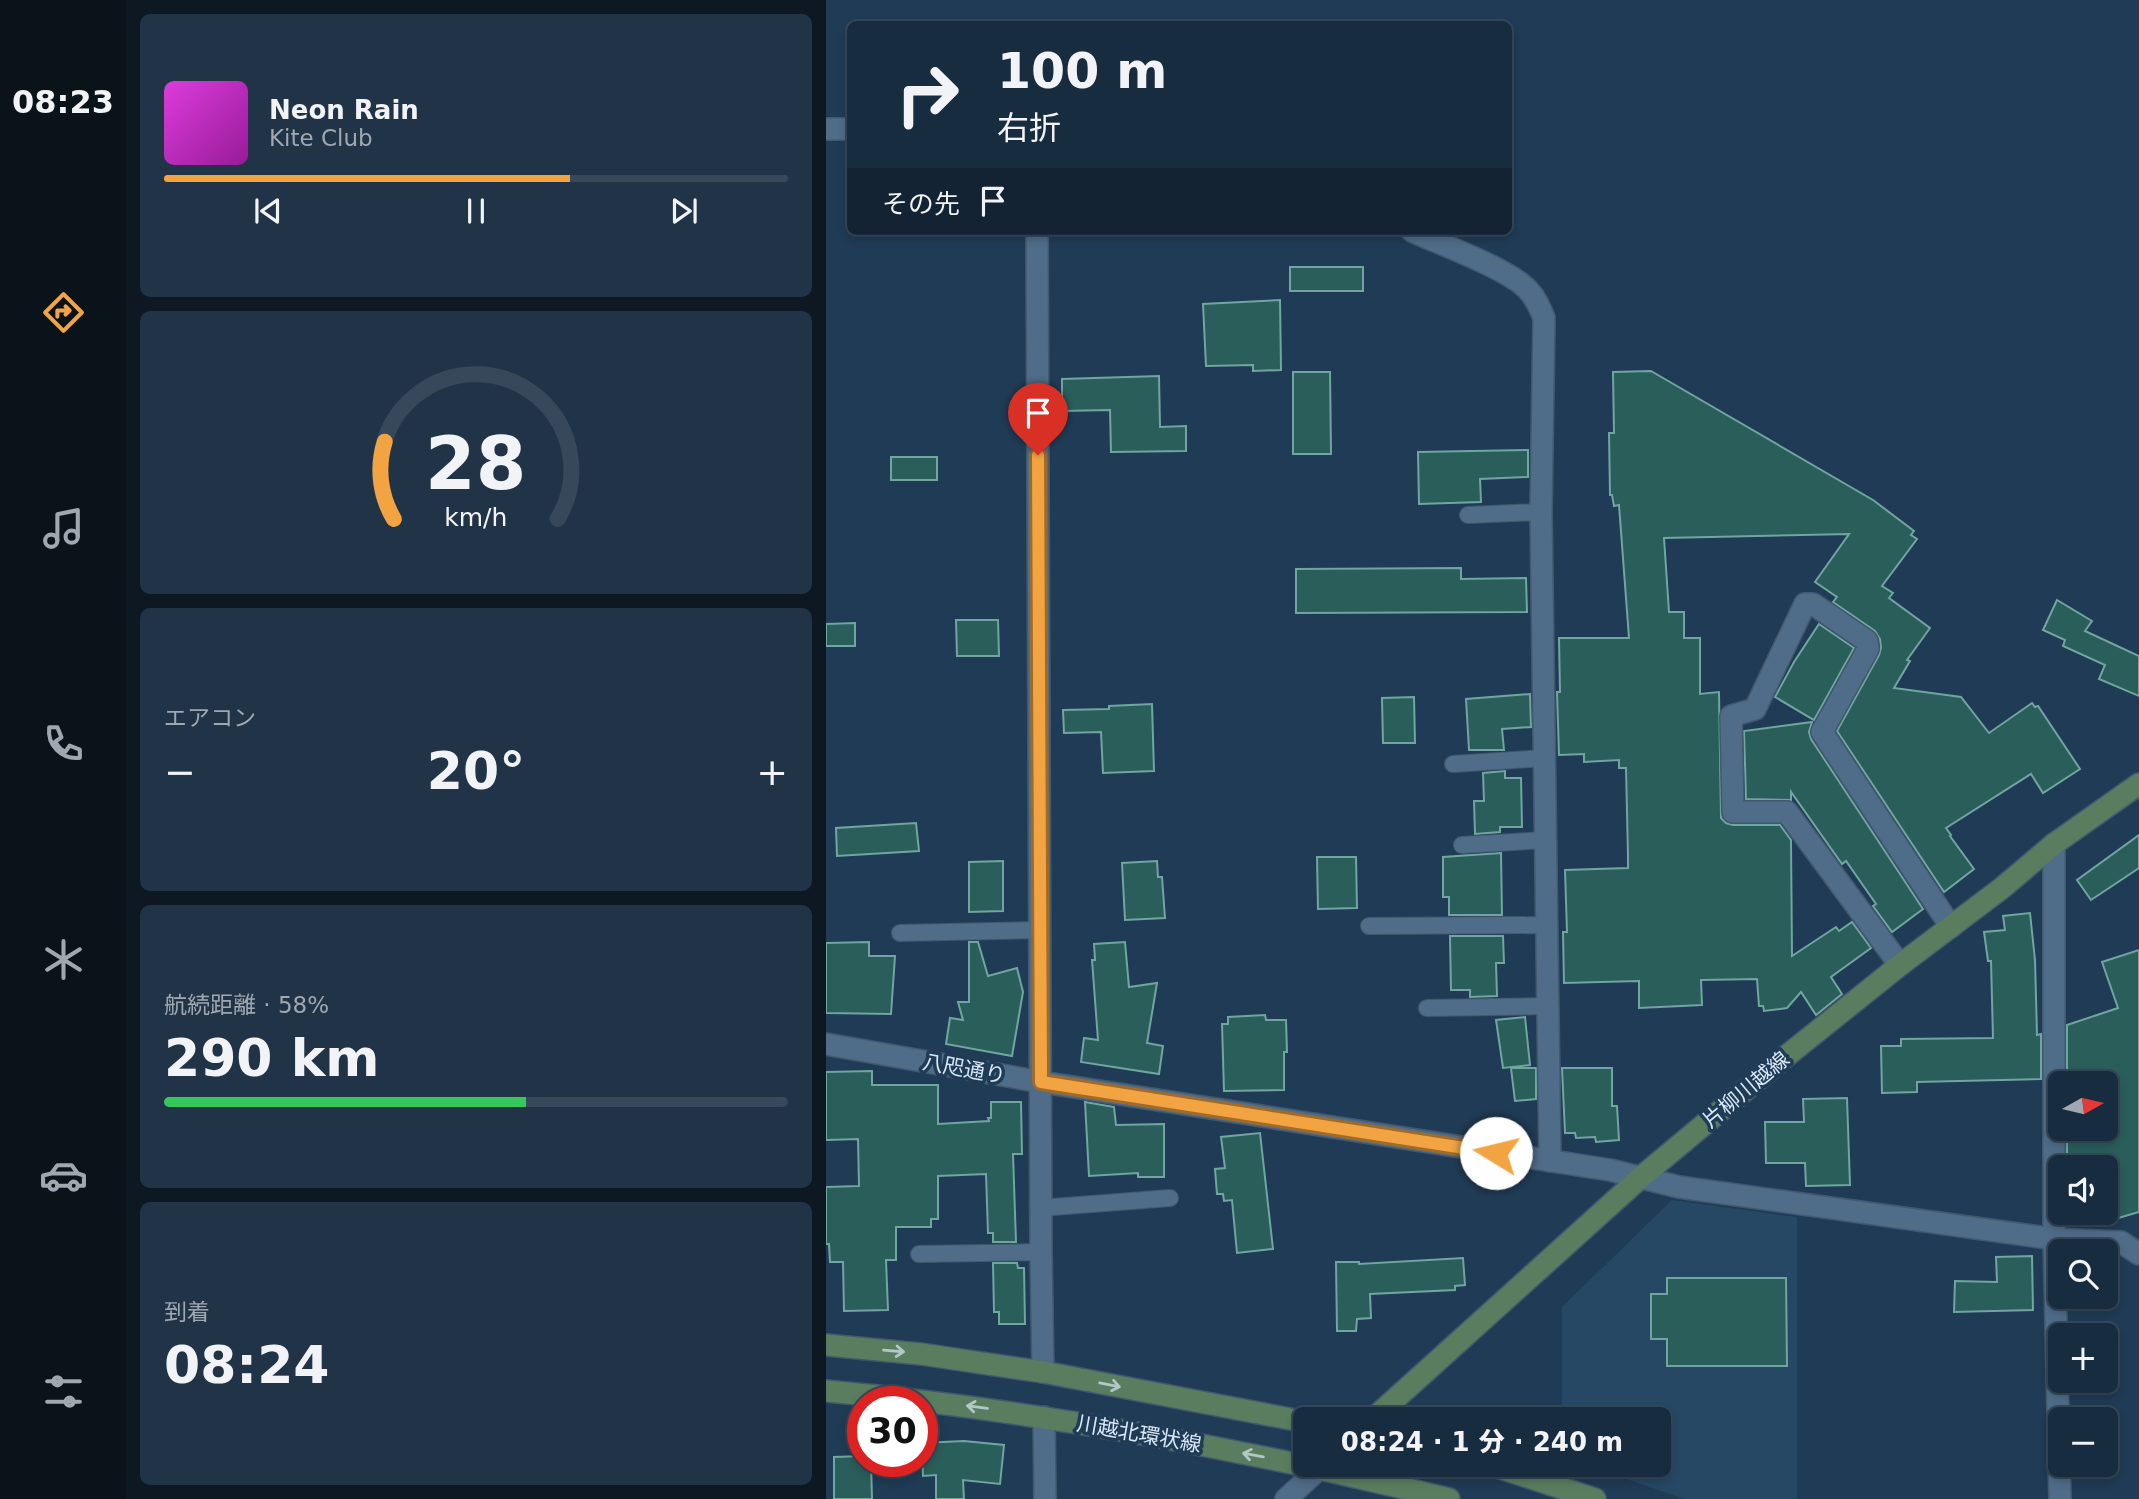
<!DOCTYPE html>
<html lang="ja">
<meta charset="utf-8">
<style>
body{margin:0;font-family:"DejaVu Sans","Noto Sans JP",sans-serif;background:#213447;color:#f1f3f6;height:100vh;display:flex;flex-direction:column;font-size:26px;white-space:nowrap}
*{box-sizing:border-box;margin:0}
p{font-size:23px;color:#9fa7b1}
.icon{flex:none;width:38px;height:38px;fill:none;stroke:currentColor;stroke-width:2;stroke-linecap:round;stroke-linejoin:round}
.map{position:relative;flex:1;overflow:hidden}
.side{display:flex;flex-direction:column;gap:14px;padding:14px;background:#0d1823;width:700px}
.side>*{flex:none}
.banner{position:absolute;left:21px;top:21px;width:665px;height:214px;border-radius:10px;box-shadow:0 4px 10px #0003,0 0 0 2px #364859;background:#182c40;color:#f1f3f6;overflow:hidden}
.needle{width:46px;rotate:82deg}
.buttons{position:absolute;left:1222px;top:1071px;display:grid;gap:14px}
.buttons a{display:grid;place-items:center;width:70px;height:70px;border-radius:10px;background:#182c40;box-shadow:0 4px 10px #0003,0 0 0 2px #364859;font-size:35px}
.speed{position:absolute;left:21px;top:1386px;display:flex;gap:14px;font-size:35px;font-weight:700;text-align:center}
.speed>*{display:grid;place-content:center;width:91px;height:91px;border-radius:50%;background:#182c40;box-shadow:0 4px 10px #0003,0 0 0 2px #364859;line-height:1}
.speed .limit{border:10px solid #d22;background:#fff;color:#111}
.pin{position:absolute;display:grid;place-items:center;width:60px;height:60px;color:#fff;margin:-72px -30px;border-radius:50% 50% 50% 0;rotate:-45deg;box-shadow:0 0 7px #0007}
.pin .icon{rotate:45deg}
.me{position:absolute;width:77px;margin:-38px;rotate:279deg;stroke-linejoin:round;filter:drop-shadow(0 0 5px #0008)}
.turn{display:flex;align-items:center;gap:24px;height:147px;padding:0 35px;font-size:32px}
.turn .icon{width:91px;height:91px;stroke-width:2.5}
.turn b{display:block;font-size:49px;line-height:60px}
.then{display:flex;align-items:center;height:66px;padding:0 35px;background:#0003;gap:14px;font-size:26px}
.big{font-size:52px;font-weight:800;line-height:1.1}
.side .tile{flex:1;display:flex;flex-direction:column;justify-content:center;gap:10px;min-width:0;padding:0 24px;border-radius:10px;background:#213447}
.side .dial{align-items:center;gap:0}
.dial svg{height:182px;overflow:visible;fill:none;stroke:#364859;stroke-width:7;stroke-linecap:round;text-anchor:middle}
.dial text{fill:#f1f3f6;stroke:none}
.song{display:flex;align-items:center;gap:21px}
.cover{width:84px;height:84px;border-radius:10px;background:linear-gradient(135deg,hsl(300 70% 55%),hsl(300 70% 35%))}
.played{height:7px;border-radius:4px;background:linear-gradient(90deg,#f3a442 65%,#364859 65%)}
.keys{display:flex;justify-content:space-around;direction:ltr}
.heat{display:flex;justify-content:space-between;align-items:center;font-size:38px;direction:ltr}
.charge{height:10px;border-radius:5px;background:linear-gradient(90deg,#34c759 58%,#364859 0)}
.trip{position:absolute;left:467px;top:1407px;width:378px;height:70px;border-radius:10px;background:#182c40;box-shadow:0 4px 10px #0003,0 0 0 2px #364859;font-weight:800;line-height:70px;text-align:center}
main{display:flex;flex:1;min-height:0}
.dock{display:flex;flex-direction:column;width:126px;justify-content:space-around;align-items:center;background:#0a121a;color:#9fa7b1}
.dock .icon{width:49px;height:49px}
.dock .current{color:#f3a442}
.dock b{font-size:32px;color:#f1f3f6}
.map>svg:first-child{display:block}
.built{fill:#264865}
.building{fill:#2a5e5a;stroke:#70a5a0;stroke-width:2}
.lines{fill:none;stroke-linecap:round;stroke-linejoin:round}
.service-casing{stroke:#41596e;stroke-width:18}
.minor-casing{stroke:#41596e;stroke-width:24}
.secondary-casing{stroke:#41596e;stroke-width:24}
.service{stroke:#4f6c88;stroke-width:16}
.minor{stroke:#4f6c88;stroke-width:21}
.secondary{stroke:#5a7d5f;stroke-width:21}
.oneway{stroke:#b2c7c9}
.route-casing{stroke:#9e6b2b;stroke-width:18}
.route{stroke:#f3a442;stroke-width:12}
.labels{text-anchor:middle;stroke-width:7;stroke-linejoin:round;paint-order:stroke}
.street-label{font-size:21px;fill:#d7e7f7;stroke:#203b55}
</style>
<main>
<nav class="dock">
<b>08:23</b>
<svg class="icon current" aria-label="directions" viewBox="0 0 24 24"><path d="M12 3l9 9-9 9-9-9zM9 14v-3h6M13 9l2 2-2 2"/></svg>
<svg class="icon" aria-label="music" viewBox="0 0 24 24"><path d="M9 18V5l10-2v13"/><circle cx="6" cy="18" r="3"/><circle cx="16" cy="16" r="3"/></svg>
<svg class="icon" aria-label="phone" viewBox="0 0 24 24"><path d="M5 4h4l2 5-3 2q2 4 5 5l2-3 5 2v4C11 20 4 13 5 4z"/></svg>
<svg class="icon" aria-label="climate" viewBox="0 0 24 24"><path d="M12 3v18M4 7l16 10M4 17L20 7"/></svg>
<svg class="icon" aria-label="car" viewBox="0 0 24 24"><path d="M5 17H2v-5l4-1 3-4h7l3 4 3 1v5h-3M9 17h6M6 11h13"/><circle cx="7" cy="17" r="2"/><circle cx="17" cy="17" r="2"/></svg>
<svg class="icon" aria-label="filters" viewBox="0 0 24 24"><path d="M4 7h16M4 17h16"/><circle cx="9" cy="7" r="2"/><circle cx="15" cy="17" r="2"/></svg>
</nav>
<section class="side">
<div class="tile">
<div class="song"><i class="cover"></i><div><b>Neon Rain</b><p>Kite Club</p></div></div>
<div class="played"></div>
<div class="keys"><svg class="icon" aria-label="previous" viewBox="0 0 24 24"><path d="M18 5L8 12l10 7zM5 5v14"/></svg><svg class="icon" aria-label="pause" viewBox="0 0 24 24"><path d="M8 5v14M16 5v14"/></svg><svg class="icon" aria-label="next" viewBox="0 0 24 24"><path d="M6 5l10 7-10 7zM19 5v14"/></svg></div>
</div>
<div class="tile dial"><svg viewBox="0 0 100 80">
<path d="M14 69A42 42 0 1 1 86 69"/>
<path d="M14 69A42 42 0 0 1 10 35" stroke="#f3a442"/>
<text x="50" y="56" font-size="32" font-weight="700">28</text>
<text x="50" y="72" font-size="11">km/h</text>
</svg></div>
<div class="tile"><p>エアコン</p>
<div class="heat"><a>−</a><b class="big">20°</b><a>+</a></div>
</div>
<div class="tile"><p>航続距離 · 58%</p><b class="big">290 km</b><div class="charge"></div></div>
<div class="tile"><p>到着</p><b class="big">08:24</b></div>
</section>
<div class="map">
<svg width="1313" height="1499" viewBox="0 0 1313 1499">
<rect width="100%" height="100%" fill="#203b55"/>
<path class="built" d="M846,1200L971,1217V1499H858L760,1465H833V1419H736V1307Z"/>
<g class="building">
<rect x="464" y="267" width="73" height="24"/>
<path d="M454,300L455,370L427,371V365L380,366L377,304Z"/>
<path d="M825,371L1047,500L1088,531L1085,535L1091,539L1056,586L1067,593L1063,598L1104,628L1081,660L1084,661L1068,688L1135,697L1163,733L1206,703L1209,707L1212,706L1254,769L1217,793L1205,774L1120,828L1125,835L1124,836L1148,869L1118,892L1011,731L1053,655L1055,648L1054,639L1049,631L1007,602L1011,597L989,582L1023,534L838,538L843,612H858V638H874V694L893,692L895,818L900,823L907,825H954L965,840L966,956L1010,927L1013,931L1026,922L1045,948L1005,977L1016,994L990,1015L975,992L961,1008L938,1011L937,1006H933L931,979L875,980L876,1005L813,1008V981L738,983L737,932H741L739,870L802,868V856L800,768H793V760L758,762V754L733,755L731,692H734L733,638H803L793,505L788,506L786,495H784L783,433H788L787,372Z"/>
<path d="M467,372H504L505,454H467Z"/>
<path d="M333,376L334,427L360,426V451L285,452L284,410L236,411V379Z"/>
<path d="M702,450V477L654,479L655,502L593,504L592,452Z"/>
<rect x="65" y="457" width="46" height="23"/>
<path d="M635,568V579L700,578L701,612L470,613V569Z"/>
<path d="M1231,600L1266,621L1259,631L1313,656V696L1273,679L1279,665L1237,646L1239,640L1217,630Z"/>
<path d="M130,620H172L173,656H131Z"/>
<path d="M29,623V646H0V624Z"/>
<path d="M993,624L1028,648L988,720L949,697L968,662Z"/>
<path d="M704,694L705,727L676,729L678,750H643L640,699Z"/>
<path d="M588,697L589,743H557L556,698Z"/>
<path d="M326,704L328,771L277,773L275,732L238,733L237,710L283,709V706Z"/>
<path d="M986,722L983,732L985,739L1097,909L1066,932L1047,906L1050,904L1020,861L1016,864L965,792V800L920,799L918,731Z"/>
<path d="M679,771V778H695L696,827H674V832L649,834L648,801H658L657,773Z"/>
<path d="M90,823L93,851L11,856L10,828Z"/>
<path d="M1313,835V868L1265,900L1251,880Z"/>
<path d="M675,853L676,915H623V897H617V857Z"/>
<path d="M491,857H530L531,908L492,909Z"/>
<path d="M177,861V911L143,912V862Z"/>
<path d="M331,861L332,877H336L339,918L299,920L296,863Z"/>
<path d="M1204,913L1209,960L1211,1035L1215,1034V1079L1091,1082V1092L1056,1093L1055,1046H1075V1039L1167,1038L1165,961H1162L1158,932L1179,930L1177,916Z"/>
<path d="M624,936H677L678,963H670L671,996L644,997V990H625Z"/>
<path d="M43,942V956H69L65,1014L0,1013V943Z"/>
<path d="M143,942H152L162,976L191,968L197,992L186,1056L120,1044L124,1018L137,1020L132,1002H143Z"/>
<path d="M299,942L303,987L331,983L321,1043L337,1046L333,1074L255,1062L258,1038L272,1040L266,960H269L268,944Z"/>
<path d="M1313,950V1212L1279,1222V1167H1241V1129H1279V1083H1241V1025L1292,1008L1276,962Z"/>
<path d="M439,1015L440,1020H460L461,1052H458V1090L398,1091L396,1024H402V1017Z"/>
<path d="M699,1017L704,1065L677,1068L670,1020Z"/>
<path d="M685,1068H710V1099L689,1101Z"/>
<path d="M736,1068H786V1106H791L793,1140L770,1142L769,1137L750,1138L749,1133H739Z"/>
<path d="M46,1071V1085H112V1124L163,1121L162,1118H165V1102H195L196,1154H187L190,1242H167V1233H162L160,1174L112,1176V1219H105V1227H70V1260H60L62,1310L18,1311L17,1262H4L3,1244H0V1187L33,1186L32,1139L0,1140V1072Z"/>
<path d="M1021,1098L1024,1185L980,1186L979,1163H940L939,1122H978L977,1099Z"/>
<path d="M259,1102L288,1107L290,1125L338,1124V1177H312V1173L263,1176Z"/>
<path d="M434,1133L447,1249L411,1253L406,1200L398,1201L397,1194H391L389,1169L399,1168L395,1137Z"/>
<path d="M1206,1256L1207,1310L1128,1312L1129,1281L1171,1282L1170,1257Z"/>
<path d="M637,1258L639,1285L629,1286V1290L544,1294L545,1318L531,1319L530,1331H511L510,1262H533V1264Z"/>
<path d="M167,1263H191L192,1268H198L199,1324H173V1312H168Z"/>
<path d="M841,1278H960L961,1366H841V1339H825V1294H841Z"/>
<path d="M138,1441L178,1445L174,1484L137,1480L138,1499H110V1475L97,1476L96,1443Z"/>
<path d="M37,1456V1461H45L46,1499H8V1457Z"/>
</g>
<g class="lines">
<g class="service-casing">
<g id="service">
<path d="M642,515L715,512"/>
<path d="M627,764L719,758"/>
<path d="M636,845L721,840"/>
<path d="M543,926L722,925"/>
<path d="M74,933L214,930"/>
<path d="M601,1008L723,1006"/>
<path d="M214,1208L344,1198"/>
<path d="M93,1254L215,1252"/>
</g>
</g>
<g class="minor-casing">
<g id="minor">
<path d="M0,129H24"/>
<path d="M211,231L215,1252L217,1372"/>
<path d="M586,231C614,244 683,269 702,290C710,298 714,308 718,318L715,512L724,1161"/>
<path d="M1228,844V1239L1234,1499"/>
<path d="M1074,965L961,812H907L905,716L929,709L979,604H987L1041,641L1042,649L996,732L1125,927"/>
<path d="M0,1044L215,1082L784,1170L853,1187L1228,1239L1295,1242L1313,1254"/>
<path d="M218,1417L219,1499"/>
<path d="M460,1499L494,1468"/>
</g>
</g>
<g class="secondary-casing">
<g id="secondary">
<path d="M0,1345L95,1354L217,1372L480,1422"/>
<path d="M0,1391C210,1410 418,1449 623,1499"/>
<path d="M547,1419L814,1178L953,1062L1074,965L1176,888L1228,844L1313,784"/>
<path d="M665,1465L769,1499"/>
</g>
</g>
<use href="#service" class="service"/>
<use href="#minor" class="minor"/>
<use href="#secondary" class="secondary"/>
</g>
<defs><path id="oneway-shaft" d="M-6 0H5M1.5-3L5.5 0L1.5 3" fill="none" stroke-width="1.6" stroke-linecap="round" stroke-linejoin="round" transform="scale(1.75)"/></defs>
<g class="oneway">
<use href="#oneway-shaft" transform="translate(68 1351) rotate(5)"/>
<use href="#oneway-shaft" transform="translate(284 1385) rotate(11)"/>
<use href="#oneway-shaft" transform="translate(151 1407) rotate(-172)"/>
<use href="#oneway-shaft" transform="translate(427 1455) rotate(-170)"/>
</g>
<g class="lines">
<g class="route-casing">
<path id="route" d="M212,455L215,1082L670,1153"/>
</g>
<use href="#route" class="route"/>
</g>
<g class="labels">
<g class="street-label">
<text transform="translate(138 1069) rotate(10)" y="7">八咫通り</text>
<text transform="translate(920 1090) rotate(-40)" y="7">片柳川越線</text>
<text transform="translate(313 1434) rotate(10)" y="7">川越北環状線</text>
</g>
</g>
</svg>
<div class="buttons">
<a><svg class="needle" viewBox="-14 -14 28 28"><path d="M0-13l5 13h-10z" fill="#e53935"/><path d="M0 13l5-13h-10z" fill="#9fa7b1"/></svg></a>
<a><svg class="icon" aria-label="sound" viewBox="0 0 24 24"><path d="M4 9h4l5-4v14l-5-4H4zM17 9q2 3 0 6"/></svg></a>
<a><svg class="icon" aria-label="search" viewBox="0 0 24 24"><circle cx="10" cy="10" r="6"/><path d="M15 15l6 6"/></svg></a>
<a>+</a>
<a>−</a>
</div>
<div class="speed"><div class="limit">30</div></div>
<div class="pin" style="left:212px;top:455px;background:#d93025"><svg class="icon" aria-label="arrive" viewBox="0 0 24 24"><path d="M6 21V4h12l-3 4 3 4H6"/></svg></div>
<svg class="me" style="left:670px;top:1153px" viewBox="-20 -20 40 40"><circle r="19" fill="#fff"/><path d="M0-13L10 11 0 6-10 11z" fill="#f3a442"/></svg>
<div class="trip">08:24 · 1 分 · 240 m</div>
<div class="banner">
<div class="turn"><svg class="icon" aria-label="right" viewBox="0 0 24 24"><path d="M7 20v-9h11M14 6l5 5-5 5"/></svg><div><b>100 m</b>右折</div></div>
<div class="then">その先<svg class="icon" aria-label="arrive" viewBox="0 0 24 24"><path d="M6 21V4h12l-3 4 3 4H6"/></svg></div>
</div>
</div>
</main>
